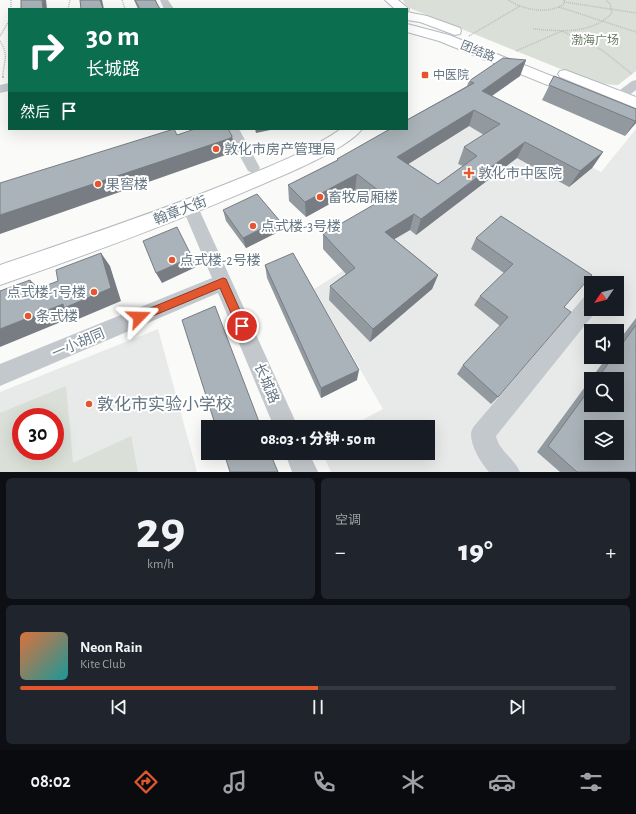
<!DOCTYPE html>
<html lang="zh">
<meta charset="utf-8">
<style>
body{margin:0;font-family:"Alegreya Sans","Noto Sans SC",sans-serif;background:#20242c;color:#f1f3f6;height:100vh;display:flex;flex-direction:column;font-size:15px;white-space:nowrap}
*{box-sizing:border-box;margin:0}
p{font-size:13px;color:#9ea1a6}
.icon{flex:none;width:22px;height:22px;fill:none;stroke:currentColor;stroke-width:2;stroke-linecap:round;stroke-linejoin:round}
.map{position:relative;height:472px;overflow:hidden}
.details{display:flex;flex-direction:column;gap:6px;padding:6px;background:#0d0f14;flex:1}
.details>*{flex:none}
.banner{position:absolute;left:8px;top:8px;width:400px;height:122px;border-radius:0px;box-shadow:0 4px 16px #0002;background:#0b6e4f;color:#fff;overflow:hidden}
.needle{width:26px;rotate:235deg}
.controls{position:absolute;left:584px;top:276px;display:grid;gap:8px}
.controls a{display:grid;place-items:center;width:40px;height:40px;border-radius:0px;background:#171b24;box-shadow:0 4px 16px #0002;font-size:20px}
.speed{position:absolute;left:12px;top:408px;display:flex;gap:8px;font-size:20px;font-weight:700;text-align:center}
.speed>*{display:grid;place-content:center;width:52px;height:52px;border-radius:50%;background:#171b24;box-shadow:0 4px 16px #0002;line-height:1}
.speed .limit{border:6px solid #d22;background:#fff;color:#111}
.pin{position:absolute;display:grid;place-items:center;width:34px;height:34px;color:#fff;margin:-17px;border:2px solid #fff;border-radius:50%;box-shadow:0 1px 4px #0007}
.me{position:absolute;width:44px;margin:-22px;rotate:68deg;stroke-linejoin:round;filter:drop-shadow(0 0 3px #0008)}
.turn{display:flex;align-items:center;gap:14px;height:84px;padding:0 12px;font-size:18px}
.turn .icon{width:52px;height:52px;stroke-width:2.5}
.turn b{display:block;font-size:28px;line-height:34px}
.then{display:flex;align-items:center;height:38px;padding:0 12px;background:#0003;gap:8px;font-size:15px}
.big{font-size:30px;font-weight:800;line-height:1.1}
.details .card{flex:1;display:flex;flex-direction:column;justify-content:center;gap:6px;min-width:0;padding:0 14px;border-radius:6px;background:#20242c}
.details .dial{align-items:center;gap:0}
.dial b{font-size:52px;line-height:1}
.song{display:flex;align-items:center;gap:12px}
.cover{width:48px;height:48px;border-radius:6px;background:linear-gradient(135deg,hsl(20 70% 55%),hsl(180 70% 35%))}
.played{height:4px;border-radius:2px;background:linear-gradient(90deg,#e4572e 50%,#363941 50%)}
.keys{display:flex;justify-content:space-around;direction:ltr}
.heat{display:flex;justify-content:space-between;align-items:center;font-size:22px;direction:ltr}
.details .tiles{flex:1;display:grid;gap:6px;grid-template-columns:1fr 1fr}
.card:last-child{grid-column:span 2}
.trip{position:absolute;left:201px;top:420px;width:234px;height:40px;border-radius:0px;background:#171b24;box-shadow:0 4px 16px #0002;font-weight:800;line-height:40px;text-align:center}
.menu{display:flex;height:64px;justify-content:space-around;align-items:center;background:#090b0e;color:#9ea1a6}
.menu .icon{width:28px;height:28px}
.menu .on{color:#e4572e}
.menu b{font-size:18px;color:#f1f3f6}
.map>svg:first-child{display:block}
.built{fill:#e8e9e9;fill-rule:evenodd}
.green{fill:#dadfd7;fill-rule:evenodd}
.lines{fill:none;stroke-linecap:round;stroke-linejoin:round}
.secondary-casing{stroke:#b3babf;stroke-width:2}
.primary-casing{stroke:#b5babe;stroke-width:2}
.path-far1{stroke:#bbbfc2;stroke-width:1.5;stroke-dasharray:1 1;stroke-linecap:butt}
.path{stroke:#bbbfc2;stroke-width:2;stroke-dasharray:1.5 1.5;stroke-linecap:butt}
.street{fill:#c3c8cc;fill-rule:evenodd}
.secondary{fill:#fff;fill-rule:evenodd}
.primary{fill:#fff;fill-rule:evenodd}
.wall{fill:#929a9f;fill-rule:evenodd}
.shaded-wall{fill:#777d82}
.building{fill:#aab3b9;stroke:#777d82;fill-rule:evenodd}
.route{fill:#e4572e;stroke:#94391e}
.poi-dot{fill:#e4572e;stroke:#fff;stroke-width:1.5}
.labels{text-anchor:middle;stroke-width:4;stroke-linejoin:round;paint-order:stroke}
.far-park-label{font-size:12px;fill:#687a64;stroke:#fff}
.far-street-label{font-size:12px;fill:#657683;stroke:#fff}
.far-poi-label{font-size:12px;fill:#657683;stroke:#fff;text-anchor:start}
.poi-label{font-size:14px;fill:#657683;stroke:#fff;text-anchor:start}
.street-label{font-size:14px;fill:#657683;stroke:#fff}
.near-poi-label{font-size:17px;fill:#657683;stroke:#fff;text-anchor:start}
</style>
<div class="map">
<svg width="636" height="472" viewBox="0 0 636 472">
<rect width="100%" height="100%" fill="#fafaf8"/>
<g class="built">
<path d="M465,100L601,172L636,129V472H331L322,453H428V427H349L383,409L314,289L404,233L354,191ZM591,283H617V309H591ZM591,331H617V357H591ZM591,379H617V405H591ZM591,427H617V453H591Z"/>
<path d="M158,329L197,472H0V392ZM21,417H55V451H21Z"/>
</g>
<g class="green">
<path d="M403,0H636V71L618,85L598,84L412,9L405,4Z"/>
<path d="M66,386L73,463L131,436L138,472H0V413ZM21,417H55V451H21Z"/>
</g>
<g class="lines">
<g class="secondary-casing">
<g id="secondary">
<path d="M407,24L449,35L584,89L586,92L584,95L578,97L572,95L439,41L407,32Z"/>
<path d="M565,70L636,97V108L560,77L558,74L560,71Z"/>
</g>
</g>
<g class="primary-casing">
<g id="primary">
<path d="M385,0H398L409,9L407,12V9H395Z"/>
<path d="M407,12L427,16L460,28L461,31L460,34L455,35L420,22L407,20Z"/>
<path d="M341,129H362C349,147 294,171 272,180C183,219 92,253 0,285V265C76,239 152,214 226,184C266,168 306,153 341,129Z"/>
</g>
</g>
<g class="path-far1">
<path d="M11,0V9"/>
<path d="M122,0L125,9"/>
<path d="M508,0C525,10 547,15 564,4V0"/>
<path d="M564,2L636,13"/>
<path d="M559,7L636,32"/>
<path d="M68,9L70,0"/>
<path d="M533,29C561,31 591,35 612,13L610,4L606,0"/>
<path d="M0,36L9,21"/>
<path d="M469,36L520,6"/>
<path d="M0,41C10,56 3,62 3,77"/>
<path d="M516,51L562,31L602,50L632,74"/>
</g>
<path class="path" d="M3,78V76"/>
<g class="street">
<path d="M160,0H168L174,9H164Z"/>
<path d="M636,80V90L624,99H616L614,96L616,93L632,81Z"/>
<path d="M9,83V91L0,93V85Z"/>
<path d="M225,129H239L260,168L258,171L253,173L248,171Z"/>
<path d="M190,201L196,203L198,207L298,427H274L218,293L0,386V364L212,278L182,207L184,203Z"/>
<path d="M591,294V309H598L496,436C499,451 514,458 520,472H489C481,463 471,447 471,434C471,431 473,427 475,425L584,297Z"/>
<path d="M285,453H309L318,472H292Z"/>
</g>
<use href="#secondary" class="secondary"/>
<use href="#primary" class="primary"/>
</g>
<g class="wall">
<path d="M134,0H156L157,4L160,9H138Z"/>
<path d="M526,60L520,76L492,96L603,152L592,168L569,187L517,158L416,235L410,230L394,239L438,275L432,289L370,342L329,300L330,286L346,274L323,249V234L374,205L355,190L306,217L289,201L288,185L337,160V159L467,86L469,81ZM469,126L484,135L464,147L458,164L463,166L438,184L408,164Z"/>
<path d="M554,76L636,109V123L625,136L542,100Z"/>
<path d="M223,210L279,220L280,231L246,248L226,221Z"/>
<path d="M501,216L564,307L498,397L491,404L457,374L463,365L500,326L474,305L480,296L504,273L471,249L476,238Z"/>
<path d="M265,265L357,380L321,398L267,278Z"/>
<path d="M636,318V472H560L537,452L607,357H617V343ZM591,379H617L591,405Z"/>
</g>
<g class="shaded-wall">
<path d="M42,0H46L47,9H43Z"/>
<path d="M100,0H102L104,9H103Z"/>
<path d="M526,60L520,76L477,106L482,91Z"/>
<path d="M474,110L469,126L394,173L397,157Z"/>
<path d="M636,120V123L633,126L625,136Z"/>
<path d="M255,129H275L256,133Z"/>
<path d="M232,136L235,150L234,152L0,234V215Z"/>
<path d="M525,142L517,158L416,235L421,219Z"/>
<path d="M603,152L592,168L569,187L580,171Z"/>
<path d="M357,174L355,190L306,217L305,202Z"/>
<path d="M414,214L410,230L381,247L385,232Z"/>
<path d="M279,220L280,231L246,248L243,238Z"/>
<path d="M101,253L110,266L121,301L76,320L73,317L0,347V329L63,304Z"/>
<path d="M192,257L196,267L162,283L156,273Z"/>
<path d="M438,275L432,289L370,342L373,329Z"/>
<path d="M30,280L43,292L32,291Z"/>
<path d="M359,370L357,380L321,398V388Z"/>
</g>
<g class="building">
<path d="M21,0H42L43,9H21Z"/>
<path d="M80,0H100L103,9H81Z"/>
<path d="M135,0H155L160,9H140Z"/>
<path d="M503,58L526,60L482,91L603,152L580,171L525,142L421,219L414,214L385,232L438,275L373,329L330,286L355,268L323,234L387,197L357,174L305,202L288,185L338,160L337,159L390,129H407V120L474,83L469,81ZM474,110L500,124L464,147L477,156L438,184L397,157Z"/>
<path d="M554,76L636,109V120L635,121L549,85Z"/>
<path d="M174,129L177,135L195,129H228L232,136L231,138L0,215V183Z"/>
<path d="M257,194L279,220L243,238L223,210Z"/>
<path d="M501,216L592,275L564,307L571,312L498,397L463,365L508,317L480,296L513,264L476,238Z"/>
<path d="M177,227L192,257L156,273L143,241Z"/>
<path d="M101,253L111,288L64,308L63,304L0,329V291L30,280L32,291L58,281L56,270Z"/>
<path d="M293,253L359,370L321,388L265,265Z"/>
<path d="M215,306L261,427H216L182,320Z"/>
<path d="M636,325V472H577L548,446L591,387V405H617V379H597L613,357H617V351ZM591,427H617V453H591Z"/>
<path d="M224,453H270L278,472H230Z"/>
</g>
<path class="route" d="M223,278L226,279L247,326L245,329L242,331L238,329L220,288L143,320L139,322L136,320L134,317L136,314Z"/>
<g class="poi-dot">
<rect x="421" y="71" width="8" height="8" rx="2"/>
<circle cx="216" cy="149" r="4"/>
<path d="M467 167h4v4h4v4h-4v4h-4v-4h-4v-4h4z"/>
<circle cx="98" cy="184" r="4"/>
<circle cx="320" cy="197" r="4"/>
<circle cx="253" cy="226" r="4"/>
<circle cx="172" cy="260" r="4"/>
<circle cx="94" cy="292" r="4"/>
<circle cx="28" cy="316" r="4"/>
<circle cx="89" cy="404" r="4"/>
</g>
<g class="labels">
<g class="far-park-label">
<text x="595" y="44">渤海广场</text>
</g>
<g class="far-street-label">
<text transform="translate(478 51) rotate(22)" y="4">团结路</text>
</g>
<g class="far-poi-label">
<text x="433" y="79">中医院</text>
</g>
<g class="poi-label">
<text x="224" y="154">敦化市房产管理局</text>
<text x="478" y="178">敦化市中医院</text>
<text x="106" y="189">果窖楼</text>
<text x="328" y="202">畜牧局厢楼</text>
<text x="261" y="231">点式楼-3号楼</text>
<text x="180" y="265">点式楼-2号楼</text>
<text x="86" y="297" text-anchor="end">点式楼-1号楼</text>
<text x="36" y="321">条式楼</text>
</g>
<g class="street-label">
<text transform="translate(180 210) rotate(-21)" y="5">翰章大街</text>
<text transform="translate(78 343) rotate(-23)" y="5">一小胡同</text>
<text transform="translate(267 383) rotate(67)" y="5">长城路</text>
</g>
<g class="near-poi-label">
<text x="97" y="410">敦化市实验小学校</text>
</g>
</g>
</svg>
<div class="controls">
<a><svg class="needle" viewBox="-14 -14 28 28"><path d="M0-13l5 13h-10z" fill="#e53935"/><path d="M0 13l5-13h-10z" fill="#9ea1a6"/></svg></a>
<a><svg class="icon" aria-label="sound" viewBox="0 0 24 24"><path d="M4 9h4l5-4v14l-5-4H4zM17 9q2 3 0 6"/></svg></a>
<a><svg class="icon" aria-label="search" viewBox="0 0 24 24"><circle cx="10" cy="10" r="6"/><path d="M15 15l6 6"/></svg></a>
<a><svg class="icon" aria-label="layers" viewBox="0 0 24 24"><path d="M12 4l9 5-9 5-9-5zM3 14l9 5 9-5"/></svg></a>
</div>
<div class="speed"><div class="limit">30</div></div>
<div class="pin" style="left:242px;top:326px;background:#d93025"><svg class="icon" aria-label="arrive" viewBox="0 0 24 24"><path d="M6 21V4h12l-3 4 3 4H6"/></svg></div>
<svg class="me" style="left:139px;top:317px" viewBox="-20 -20 40 40"><path d="M0-17L14 15 0 8-14 15z" fill="#e4572e" stroke="#fff" stroke-width="4"/></svg>
<div class="trip">08:03 · 1 分钟 · 50 m</div>
<div class="banner">
<div class="turn"><svg class="icon" aria-label="right" viewBox="0 0 24 24"><path d="M7 20v-9h11M14 6l5 5-5 5"/></svg><div><b>30 m</b>长城路</div></div>
<div class="then">然后<svg class="icon" aria-label="arrive" viewBox="0 0 24 24"><path d="M6 21V4h12l-3 4 3 4H6"/></svg></div>
</div>
</div>
<section class="details">
<div class="tiles">
<div class="card dial"><b>29</b><p>km/h</p></div>
<div class="card"><p>空调</p>
<div class="heat"><a>−</a><b class="big">19°</b><a>+</a></div>
</div>
<div class="card">
<div class="song"><i class="cover"></i><div><b>Neon Rain</b><p>Kite Club</p></div></div>
<div class="played"></div>
<div class="keys"><svg class="icon" aria-label="previous" viewBox="0 0 24 24"><path d="M18 5L8 12l10 7zM5 5v14"/></svg><svg class="icon" aria-label="pause" viewBox="0 0 24 24"><path d="M8 5v14M16 5v14"/></svg><svg class="icon" aria-label="next" viewBox="0 0 24 24"><path d="M6 5l10 7-10 7zM19 5v14"/></svg></div>
</div>
</div>
</section>
<nav class="menu">
<b>08:02</b>
<svg class="icon on" aria-label="directions" viewBox="0 0 24 24"><path d="M12 3l9 9-9 9-9-9zM9 14v-3h6M13 9l2 2-2 2"/></svg>
<svg class="icon" aria-label="music" viewBox="0 0 24 24"><path d="M9 18V5l10-2v13"/><circle cx="6" cy="18" r="3"/><circle cx="16" cy="16" r="3"/></svg>
<svg class="icon" aria-label="phone" viewBox="0 0 24 24"><path d="M5 4h4l2 5-3 2q2 4 5 5l2-3 5 2v4C11 20 4 13 5 4z"/></svg>
<svg class="icon" aria-label="climate" viewBox="0 0 24 24"><path d="M12 3v18M4 7l16 10M4 17L20 7"/></svg>
<svg class="icon" aria-label="car" viewBox="0 0 24 24"><path d="M5 17H2v-5l4-1 3-4h7l3 4 3 1v5h-3M9 17h6M6 11h13"/><circle cx="7" cy="17" r="2"/><circle cx="17" cy="17" r="2"/></svg>
<svg class="icon" aria-label="filters" viewBox="0 0 24 24"><path d="M4 7h16M4 17h16"/><circle cx="9" cy="7" r="2"/><circle cx="15" cy="17" r="2"/></svg>
</nav>
